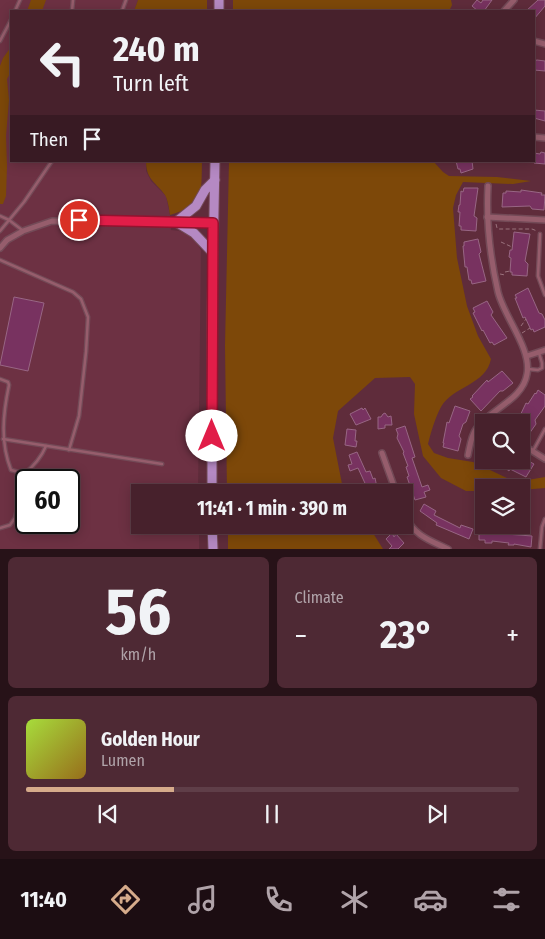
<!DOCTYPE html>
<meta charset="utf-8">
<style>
body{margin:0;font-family:"Fira Sans Condensed",sans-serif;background:#4e2934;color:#f1f3f6;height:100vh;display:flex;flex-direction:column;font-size:19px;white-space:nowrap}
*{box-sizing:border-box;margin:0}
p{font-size:16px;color:#b0a3a9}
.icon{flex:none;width:28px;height:28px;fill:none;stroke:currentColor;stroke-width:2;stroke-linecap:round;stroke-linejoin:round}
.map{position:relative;height:549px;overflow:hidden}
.side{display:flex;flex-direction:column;gap:8px;padding:8px;background:#271218;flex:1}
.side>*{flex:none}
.guide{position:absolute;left:10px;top:10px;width:525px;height:152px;border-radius:0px;box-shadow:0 2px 12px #0003,0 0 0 1px #5f3e48;background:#47212c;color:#f1f3f6;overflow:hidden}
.buttons{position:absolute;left:475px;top:414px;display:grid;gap:10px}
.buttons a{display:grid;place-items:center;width:55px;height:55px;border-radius:0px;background:#47212c;box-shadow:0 2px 12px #0003,0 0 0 1px #5f3e48;font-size:25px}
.speed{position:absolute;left:15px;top:469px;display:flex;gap:10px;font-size:25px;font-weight:700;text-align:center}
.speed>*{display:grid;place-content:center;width:65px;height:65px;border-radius:50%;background:#47212c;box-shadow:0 2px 12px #0003,0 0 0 1px #5f3e48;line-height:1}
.speed .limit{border:2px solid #111;border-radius:8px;background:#fff;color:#111}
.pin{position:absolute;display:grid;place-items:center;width:42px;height:42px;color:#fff;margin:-21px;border:2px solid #fff;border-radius:50%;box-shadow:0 1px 5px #0007}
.me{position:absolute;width:55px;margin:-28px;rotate:0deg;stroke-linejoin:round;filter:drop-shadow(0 0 4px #0008)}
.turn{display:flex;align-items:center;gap:18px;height:105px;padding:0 20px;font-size:22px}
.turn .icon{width:65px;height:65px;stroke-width:2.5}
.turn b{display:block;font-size:35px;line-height:42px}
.then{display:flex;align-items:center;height:48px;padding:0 20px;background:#0003;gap:10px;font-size:19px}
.big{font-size:38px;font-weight:700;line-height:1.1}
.side .widget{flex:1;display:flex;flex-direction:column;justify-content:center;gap:8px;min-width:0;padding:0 18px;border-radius:8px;background:#4e2934}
.side .dial{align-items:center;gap:0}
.dial b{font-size:65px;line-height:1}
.song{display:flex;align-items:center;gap:15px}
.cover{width:60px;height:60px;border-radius:8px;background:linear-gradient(135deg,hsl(80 70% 55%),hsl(40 70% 35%))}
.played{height:5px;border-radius:2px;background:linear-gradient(90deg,#d6ab8b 30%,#5f3e48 30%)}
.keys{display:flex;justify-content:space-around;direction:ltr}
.heat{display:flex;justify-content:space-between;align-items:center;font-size:28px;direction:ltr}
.side .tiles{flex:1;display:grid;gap:8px;grid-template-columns:1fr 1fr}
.widget:last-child{grid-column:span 2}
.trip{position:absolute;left:131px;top:484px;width:282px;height:50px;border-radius:0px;background:#47212c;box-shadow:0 2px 12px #0003,0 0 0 1px #5f3e48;font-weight:700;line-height:50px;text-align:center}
.dock{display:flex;height:80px;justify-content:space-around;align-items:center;background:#1c0d12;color:#b0a3a9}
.dock .icon{width:35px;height:35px}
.dock .active{color:#d6ab8b}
.dock b{font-size:22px;color:#f1f3f6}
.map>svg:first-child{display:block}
.built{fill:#6d3143;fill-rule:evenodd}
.green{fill:#7d4809}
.building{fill:#783260;stroke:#986684}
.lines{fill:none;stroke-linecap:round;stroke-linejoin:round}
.lane-casing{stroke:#734a57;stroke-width:5}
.street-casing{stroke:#734a57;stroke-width:8}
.primary-casing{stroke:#734a57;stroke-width:11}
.path{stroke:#9a727d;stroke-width:1;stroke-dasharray:4 2.5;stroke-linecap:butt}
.lane{stroke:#965d6c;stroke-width:2.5}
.street{stroke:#965d6c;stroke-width:5}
.primary{stroke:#b589c3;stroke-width:9}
.route-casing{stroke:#92132f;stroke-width:12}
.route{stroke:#e11d48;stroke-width:9}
</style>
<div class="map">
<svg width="545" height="549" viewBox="0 0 545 549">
<rect width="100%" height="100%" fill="#5f2c3b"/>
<path class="built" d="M0,0H138L134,11H11V161H146V171L151,181L166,196L170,215L171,230L179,231L188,235L196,242L201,250L198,492H140V525H199V549H0ZM26,480H69V522H26Z"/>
<g class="green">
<path d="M31,0H46L42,11H27Z"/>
<path d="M138,0H207V11H134Z"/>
<path d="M233,0H451L452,5L449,11H233Z"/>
<path d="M11,47V72L7,79L9,100L6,136L7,166L6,196L3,204H0V66L3,58Z"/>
<path d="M146,161H202C201,193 205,205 170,215C169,209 168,200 165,195C156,182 146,180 146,161Z"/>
<path d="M229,161H433L443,172L449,176L497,177L531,181L513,184L463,182L456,195L453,208L457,258L467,306L478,336L491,359C486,385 453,386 441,407C435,418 431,432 428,444L434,453L448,458L473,462L509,479L522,481L545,477V488L521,490V488H484V491H466L441,478L423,456L414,414L415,384L410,377L375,378L338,411L333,438L342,484L347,492H227L225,346Z"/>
<path d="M228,525H368L383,549H228Z"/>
</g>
<g class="building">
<path d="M477,0L481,3L483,0H492L484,11H478L472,6Z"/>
<path d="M538,0H545V6L534,19V11H526Z"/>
<path d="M537,60L545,61V71L534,70V61Z"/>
<path d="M534,110L545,111V121L534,118Z"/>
<path d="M541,152L545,153V164L534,163V153L540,154Z"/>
<path d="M456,161H472L473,169L461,173L460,169H458Z"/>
<path d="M464,188H478L474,216L477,218L476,231L461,230V226H459L460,212H458L459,205H460L461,191L463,192Z"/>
<path d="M521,190L542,193L541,195H545L544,210L532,209L530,206L502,207L503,193H506V191L521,192Z"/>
<path d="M514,232L530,234L525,261L528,264L527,276L512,275V272H510L511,258L509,257L510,250H512Z"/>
<path d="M478,239L481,252L479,254L486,281L472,284L471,280H469L467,267H465L463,246H464V242Z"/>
<path d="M528,288L539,313L542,314L545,320V327L534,332L533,329L531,330L525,317L523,318L515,298H517L515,295Z"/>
<path d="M14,297L44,303L28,371L0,365Z"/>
<path d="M487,301L493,312L491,315L507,338L494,345L492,342L490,343L483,330L482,331L473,313L475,312L473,308Z"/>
<path d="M502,371L513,383L503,391H500L481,411L470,399L473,397L472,396L487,380L488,382Z"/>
<path d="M538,390L545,395V406L535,420L536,424L529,434L521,429V422H517L526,403L528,404L535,393L536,394Z"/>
<path d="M455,406L470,411L466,422L463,424L459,436L461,439L458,451L443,447L444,443H443L447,422L449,423Z"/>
<path d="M362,408L363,410L365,408L371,419L356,425L350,414Z"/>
<path d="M385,413L388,417L391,416L392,425H385V428L378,429V417H381L383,414Z"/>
<path d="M405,426L415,457L412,458L422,487L428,485L430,490L424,492L426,497L415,500L407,477L409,476L406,467L408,466L403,453L404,452L397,438L398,434L396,429Z"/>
<path d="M347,429L356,430L355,441H357L356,447L345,445Z"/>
<path d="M357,452L366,472L370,471L373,479L375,478L378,492H369L358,468L350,471L348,465L352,464L349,455Z"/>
<path d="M521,457L534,464L526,477L510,469L509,471L495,460H521Z"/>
<path d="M521,492L528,493L526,502L528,503L526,508H524L523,512H521Z"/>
<path d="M424,504L436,511L434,515L460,528L461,525L473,529L469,539L436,525L437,523L420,511Z"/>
<path d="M479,532L532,536L531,547L514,544V545H508L509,543L492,541V543H485V540H479Z"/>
<path d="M392,533L394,537L396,534L404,543L398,549H389L392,546L386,539Z"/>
</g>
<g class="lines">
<g class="lane-casing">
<g id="lane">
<path d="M15,11L20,0"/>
<path d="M72,11L73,0"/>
<path d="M122,11L126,0"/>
<path d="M0,41L11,20"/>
<path d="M0,216L9,220L22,230"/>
<path d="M0,231L24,202L52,161"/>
<path d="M540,234L538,276L545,295"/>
<path d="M0,260L73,292L81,299L88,317L86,352L79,416L69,450"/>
<path d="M528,369L538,370L542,368V363L539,353"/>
<path d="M0,379L8,382L9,385C3,414 0,442 11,470L22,473L25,475L15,518L10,525L0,528"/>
<path d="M3,439L162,464"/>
<path d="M533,451L545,429"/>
<path d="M24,474C34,466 41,458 46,446"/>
<path d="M540,549L542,527L545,519"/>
</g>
</g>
<g class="street-casing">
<g id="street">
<path d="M504,11L514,0"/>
<path d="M534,41L545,44"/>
<path d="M534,137L545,138"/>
<path d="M487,217L545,220"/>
<path d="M0,248L7,240L23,231L52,221L213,223"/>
<path d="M527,356L545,350"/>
<path d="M521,444L545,459"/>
<path d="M382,453L396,492"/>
<path d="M468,455C470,446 471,436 476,429C490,409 523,400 527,374C532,349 504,317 498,292C490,257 486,222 488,186"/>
<path d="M405,516C415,536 429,540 448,549"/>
</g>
</g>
<g class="primary-casing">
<g id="primary">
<path d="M219,11V0"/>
<path d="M213,253L194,233L176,222L196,206L205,190L215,180"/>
<path d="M212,492V311L215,161"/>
<path d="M212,525L213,549"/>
</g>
</g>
<g class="path">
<path d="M496,224L497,228L499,229H532L537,231"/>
<path d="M501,242L512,247"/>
<path d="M505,272L510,271"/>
<path d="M500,274L505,275"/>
<path d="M521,326L526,319"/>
<path d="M522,333L530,328"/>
</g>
<use href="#lane" class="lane"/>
<use href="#street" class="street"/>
<use href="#primary" class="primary"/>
</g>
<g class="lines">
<g class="route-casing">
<path id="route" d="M79,220L213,223L212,436"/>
</g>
<use href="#route" class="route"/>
</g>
</svg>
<div class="buttons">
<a><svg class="icon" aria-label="search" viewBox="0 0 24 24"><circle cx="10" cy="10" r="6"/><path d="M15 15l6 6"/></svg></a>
<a><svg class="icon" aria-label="layers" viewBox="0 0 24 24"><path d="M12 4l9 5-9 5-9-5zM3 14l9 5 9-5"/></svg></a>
</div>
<div class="speed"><div class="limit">60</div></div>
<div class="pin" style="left:79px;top:220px;background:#d93025"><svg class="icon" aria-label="arrive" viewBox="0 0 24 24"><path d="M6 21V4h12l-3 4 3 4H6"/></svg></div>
<svg class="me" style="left:212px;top:436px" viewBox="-20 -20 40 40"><circle r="19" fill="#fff"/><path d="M0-13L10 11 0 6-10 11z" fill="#e11d48"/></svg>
<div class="trip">11:41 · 1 min · 390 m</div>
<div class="guide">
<div class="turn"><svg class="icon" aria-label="left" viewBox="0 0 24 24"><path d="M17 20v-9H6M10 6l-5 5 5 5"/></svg><div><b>240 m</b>Turn left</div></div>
<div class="then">Then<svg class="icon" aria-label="arrive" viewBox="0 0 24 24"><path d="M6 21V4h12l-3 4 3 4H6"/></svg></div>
</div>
</div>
<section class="side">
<div class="tiles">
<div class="widget dial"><b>56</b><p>km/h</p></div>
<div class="widget"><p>Climate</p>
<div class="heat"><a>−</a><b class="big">23°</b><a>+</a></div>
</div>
<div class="widget">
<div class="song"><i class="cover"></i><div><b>Golden Hour</b><p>Lumen</p></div></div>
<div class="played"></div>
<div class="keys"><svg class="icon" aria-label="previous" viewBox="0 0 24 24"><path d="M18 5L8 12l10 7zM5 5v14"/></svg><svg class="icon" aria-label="pause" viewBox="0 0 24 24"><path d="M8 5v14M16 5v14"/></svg><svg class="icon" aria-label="next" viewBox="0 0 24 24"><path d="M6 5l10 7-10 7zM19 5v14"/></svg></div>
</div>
</div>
</section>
<nav class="dock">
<b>11:40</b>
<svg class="icon active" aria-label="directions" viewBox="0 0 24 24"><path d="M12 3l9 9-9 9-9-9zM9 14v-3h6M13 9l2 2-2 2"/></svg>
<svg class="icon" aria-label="music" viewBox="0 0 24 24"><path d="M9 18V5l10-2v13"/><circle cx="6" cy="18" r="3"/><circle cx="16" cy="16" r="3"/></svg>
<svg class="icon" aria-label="phone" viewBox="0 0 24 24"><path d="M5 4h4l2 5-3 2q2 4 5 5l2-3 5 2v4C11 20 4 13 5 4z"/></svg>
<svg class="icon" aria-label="climate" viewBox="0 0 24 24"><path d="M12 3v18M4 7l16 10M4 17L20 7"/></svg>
<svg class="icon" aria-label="car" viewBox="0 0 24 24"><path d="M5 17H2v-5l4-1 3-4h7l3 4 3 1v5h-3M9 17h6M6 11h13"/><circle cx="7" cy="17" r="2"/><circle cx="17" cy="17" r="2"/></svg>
<svg class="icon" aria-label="filters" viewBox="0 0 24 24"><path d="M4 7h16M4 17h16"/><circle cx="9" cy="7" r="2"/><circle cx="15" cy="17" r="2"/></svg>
</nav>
